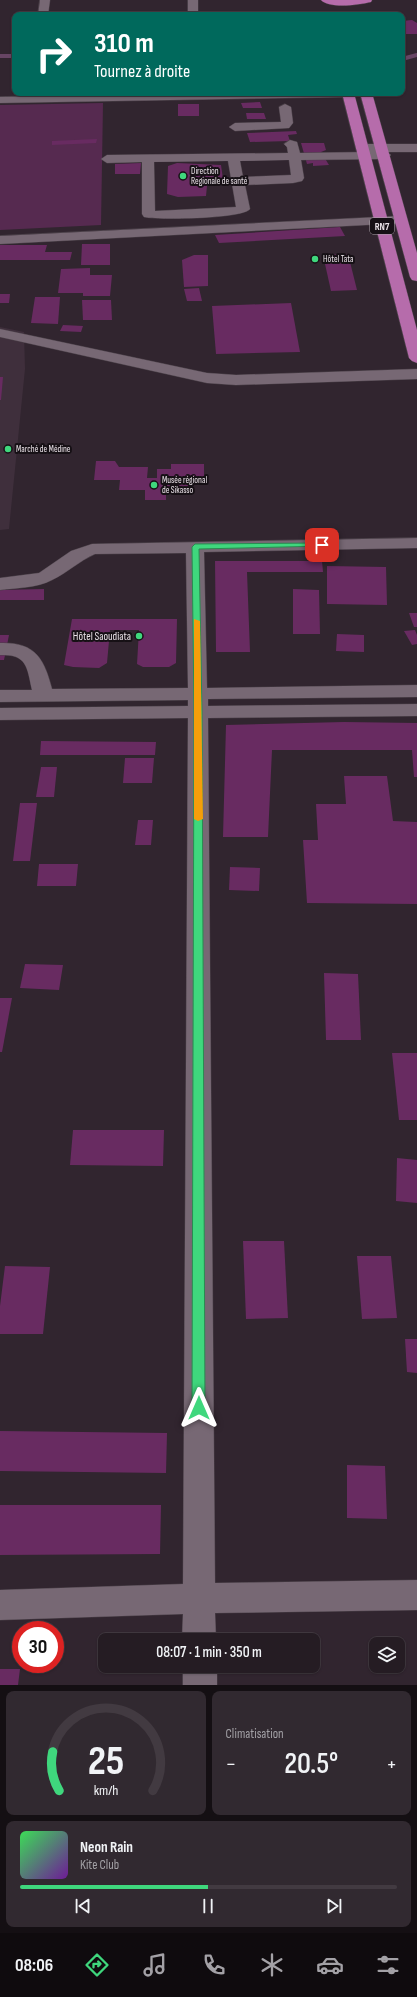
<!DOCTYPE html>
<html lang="fr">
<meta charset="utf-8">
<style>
body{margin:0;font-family:"Sofia Sans Condensed",sans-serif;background:#312930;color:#f1f3f6;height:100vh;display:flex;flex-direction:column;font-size:15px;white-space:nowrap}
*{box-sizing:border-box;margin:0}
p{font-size:13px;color:#a3a1a6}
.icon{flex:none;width:22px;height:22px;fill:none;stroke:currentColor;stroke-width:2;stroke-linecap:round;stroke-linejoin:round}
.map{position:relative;height:1685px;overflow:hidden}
.panel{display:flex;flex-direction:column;gap:6px;padding:6px;background:#140f13;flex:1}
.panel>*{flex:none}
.guide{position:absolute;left:12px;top:12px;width:393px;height:84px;border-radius:8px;box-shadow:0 1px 3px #0004,0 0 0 1px #423a41;background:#00695c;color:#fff;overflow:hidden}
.fabs{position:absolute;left:369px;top:1637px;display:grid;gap:8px}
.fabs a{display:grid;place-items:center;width:36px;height:36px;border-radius:8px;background:#251c23;box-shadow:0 1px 3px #0004,0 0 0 1px #423a41;font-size:20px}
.speed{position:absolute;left:12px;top:1621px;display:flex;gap:8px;font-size:20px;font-weight:700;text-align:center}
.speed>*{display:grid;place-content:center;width:52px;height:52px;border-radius:50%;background:#251c23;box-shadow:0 1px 3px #0004,0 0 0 1px #423a41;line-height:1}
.speed .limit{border:6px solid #d22;background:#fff;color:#111}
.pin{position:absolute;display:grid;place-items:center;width:34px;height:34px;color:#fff;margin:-17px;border-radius:8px;box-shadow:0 2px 6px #0006}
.me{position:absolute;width:44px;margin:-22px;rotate:0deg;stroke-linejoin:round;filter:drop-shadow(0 0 3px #0008)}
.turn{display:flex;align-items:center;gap:14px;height:84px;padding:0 16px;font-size:18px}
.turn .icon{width:52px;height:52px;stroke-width:2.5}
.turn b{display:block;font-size:28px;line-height:34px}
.big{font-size:30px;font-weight:600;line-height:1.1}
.panel .widget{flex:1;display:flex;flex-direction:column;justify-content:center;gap:6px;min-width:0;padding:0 14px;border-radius:8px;background:#312930}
.panel .dial{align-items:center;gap:0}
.dial svg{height:104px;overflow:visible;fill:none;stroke:#423a41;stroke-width:7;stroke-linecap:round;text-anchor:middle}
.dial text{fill:#f1f3f6;stroke:none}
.song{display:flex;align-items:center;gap:12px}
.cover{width:48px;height:48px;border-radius:6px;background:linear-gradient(135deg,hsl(130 70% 55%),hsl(280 70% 35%))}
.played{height:4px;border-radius:2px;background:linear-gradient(90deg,#3fd77d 50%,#423a41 50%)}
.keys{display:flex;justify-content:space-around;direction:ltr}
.heat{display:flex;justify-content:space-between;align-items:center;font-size:22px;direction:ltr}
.panel .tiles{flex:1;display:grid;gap:6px;grid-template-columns:1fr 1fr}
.widget:last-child{grid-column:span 2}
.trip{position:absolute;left:98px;top:1633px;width:222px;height:40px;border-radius:8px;background:#251c23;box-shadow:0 1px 3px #0004,0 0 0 1px #423a41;font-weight:600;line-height:40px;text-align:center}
.tab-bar{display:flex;height:64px;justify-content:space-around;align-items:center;background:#0f0b0e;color:#a3a1a6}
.tab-bar .icon{width:28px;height:28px}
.tab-bar .current{color:#3fd77d}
.tab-bar b{font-size:18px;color:#f1f3f6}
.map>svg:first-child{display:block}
.built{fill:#3f2f3c}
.green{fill:#562a50}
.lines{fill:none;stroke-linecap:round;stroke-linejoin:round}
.stream{stroke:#674564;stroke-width:4}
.building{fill:#682b61}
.minor-casing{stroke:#4b4149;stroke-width:1}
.highway-casing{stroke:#4b4149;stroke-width:1}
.minor{fill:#776874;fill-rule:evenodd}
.highway{fill:#b66cab;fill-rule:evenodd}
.route{fill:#3fd77d;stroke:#298c51}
.slow{fill:#f59e0b}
.poi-dot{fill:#3fd77d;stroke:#161015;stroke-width:1.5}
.labels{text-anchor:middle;stroke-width:4;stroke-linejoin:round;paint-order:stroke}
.far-poi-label{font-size:9px;fill:#eae2e8;stroke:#161015;text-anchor:start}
.shield{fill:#161015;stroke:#aaa3a9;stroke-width:1}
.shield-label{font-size:10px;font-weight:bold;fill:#eae2e8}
.poi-label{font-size:11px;fill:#eae2e8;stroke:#161015;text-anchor:end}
</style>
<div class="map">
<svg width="417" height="1685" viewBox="0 0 417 1685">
<rect width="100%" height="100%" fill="#31252f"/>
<path class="built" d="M0,327L24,332L25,369L9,529L0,530Z"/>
<path class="green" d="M103,103L101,225L0,230V105Z"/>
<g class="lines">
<g class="stream">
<path d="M0,56H15"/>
<path d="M402,59L417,55"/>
</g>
</g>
<g class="building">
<path d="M412,20L417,23V34H402V21Z"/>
<path d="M260,102L262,108H243L241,103Z"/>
<rect x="178" y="104" width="21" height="12"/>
<path d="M246,113H264L266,119H247Z"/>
<path d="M296,131L297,134L288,135L290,141L250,142L247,133Z"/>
<path d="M97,139L96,143L52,145V141Z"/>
<path d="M301,143H324L326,150L321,152L329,165L313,166V163L307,164Z"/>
<path d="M141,163L140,174H115V164Z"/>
<path d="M177,163L221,165L223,179L211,178L210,183L207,186L206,196L178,197L167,194L168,166Z"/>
<path d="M340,227L345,236L219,243L215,235Z"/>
<path d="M82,244H110V265H81Z"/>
<path d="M0,245H47L45,252H72L70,260H0Z"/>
<path d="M348,254L357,290L331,291L323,255Z"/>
<path d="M194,255H208V286L184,287L182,260Z"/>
<path d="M90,268V275H112L110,296H83V293H58L61,269Z"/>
<path d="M199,288L202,301H187L184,289Z"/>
<path d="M0,294H10L9,303H0Z"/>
<path d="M35,297H60L58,324L31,323Z"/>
<path d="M82,300H111L112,320H83Z"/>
<path d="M291,303L300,352L216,354L212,306Z"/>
<path d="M63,325L83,326L81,332L60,331Z"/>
<path d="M0,377H3L1,400H0Z"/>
<path d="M96,461H115L119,467H148L147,478H157V469H171V464H204V480H190V490H166V500H145V490H119L120,480H94Z"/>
<path d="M215,561H322L323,572H247L250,652H216Z"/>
<path d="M327,566L386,567L387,605L327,604Z"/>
<path d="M44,589V600H0V590Z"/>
<path d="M293,589L319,590L320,634H293Z"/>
<path d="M409,613H417V627H414Z"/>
<path d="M72,619H177L176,663L169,667H143L137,664L139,630H110L107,663L99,668L73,667L64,665Z"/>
<path d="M415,630L417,635V644L412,645L404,631Z"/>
<path d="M337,634L364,635V652L336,651Z"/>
<path d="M0,635H9L4,660H0Z"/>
<path d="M344,722L417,723V777H414L412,750H272L268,837H223L226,725Z"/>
<path d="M41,741L156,742L155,755H40Z"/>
<path d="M125,758H154L152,783H123Z"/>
<path d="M41,767H57L54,797H36Z"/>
<path d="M344,776H387L393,821L417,822V904L307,903L303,840H318L316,804H346Z"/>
<path d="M20,803H37L30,861H13Z"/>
<path d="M138,820H153L151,845H135Z"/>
<path d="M39,864H78L76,886H37Z"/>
<path d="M230,867L260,868L259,891L229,890Z"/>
<path d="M25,964L63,965L59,990L20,988Z"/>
<path d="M324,973L358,974L361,1040H326Z"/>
<path d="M0,998H12L2,1052H0Z"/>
<path d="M392,1053H417V1120H399Z"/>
<path d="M73,1130H164L163,1166L70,1165Z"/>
<path d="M397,1158L417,1160V1203L396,1201Z"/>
<path d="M243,1241H284L288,1318L246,1319Z"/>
<path d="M357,1256H391L397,1318L362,1319Z"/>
<path d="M5,1266L50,1267L43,1334H0V1306Z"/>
<path d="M405,1339H417V1373L407,1372Z"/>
<path d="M0,1431L167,1433L166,1473L0,1471Z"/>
<path d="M347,1465L385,1466L387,1519L347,1518Z"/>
<path d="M0,1505H161L160,1554L0,1555Z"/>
<path d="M0,1669H20L18,1685H0Z"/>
</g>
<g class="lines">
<g class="minor-casing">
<g id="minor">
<path d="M40,0H50L48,15H38Z"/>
<rect x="188" y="0" width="10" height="15"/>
<path d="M207,93L354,94L348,97L0,103V97Z"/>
<path d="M285,104L291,107L293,123L289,128L235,131L229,127L235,123L281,122L279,107Z"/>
<path d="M290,140L297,142L300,153L368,152L362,148L368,144H417V152H386L391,155L385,159L301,160L304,178L302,181L293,183L245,185L250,209C242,219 158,220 144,217L142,214V162L107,163L101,159L107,155L288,153L287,147L284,144ZM289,160L291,175L243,177L240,161ZM228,161L236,207L155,211L154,162Z"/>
<path d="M400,216L405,217L407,220L405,223L0,244V236Z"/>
<path d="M0,329L207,373L236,375L417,369V379L236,385L207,383L0,337Z"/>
<path d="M417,538V548L204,552L207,688L417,685V697L208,699V706L417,704V716L208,718L215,1583L417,1580V1610L215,1613L216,1640H182L183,1614L0,1620V1590L183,1584L188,718L0,720V708L188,706V700L0,702V690H32C27,667 27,654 0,655V643C35,642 44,658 52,689L188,688L186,553L95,554C79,561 67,573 52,580C37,588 16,588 0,590V578L39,573L71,551L92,544Z"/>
<rect x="183" y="1666" width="34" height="19"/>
</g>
</g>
<g class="highway-casing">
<g id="highway">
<path d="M321,0H372L371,2C359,5 329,9 321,0Z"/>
<path d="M342,93H354L417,330V363L412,361L409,358Z"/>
<path d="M360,93H372L417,253V281L412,280L410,277Z"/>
</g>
</g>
<use href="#minor" class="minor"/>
<use href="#highway" class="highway"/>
</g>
<path class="route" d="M322,543H325V546L199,549L202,712L205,1408L203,1412L199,1413L194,1412L192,1408L194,712L192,547L195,544Z"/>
<path class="slow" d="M194,619L200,621L203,819L198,821L194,819Z"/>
<g class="poi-dot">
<circle cx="183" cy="176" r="4"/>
<circle cx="315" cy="259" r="4"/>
<circle cx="8" cy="449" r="4"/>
<circle cx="154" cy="485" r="4"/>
<circle cx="139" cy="636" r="4"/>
</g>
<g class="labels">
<g class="far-poi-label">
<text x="191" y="174">Direction<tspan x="191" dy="10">Regionale de santé</tspan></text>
<text x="323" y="262">Hôtel Tata</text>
<text x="16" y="452">Marché de Médine</text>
<text x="162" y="483">Musée régional<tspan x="162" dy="10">de Sikasso</tspan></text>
</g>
<rect class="shield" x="370" y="218" width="24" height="16" rx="3"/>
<g class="shield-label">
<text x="382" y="230">RN7</text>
</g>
<g class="poi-label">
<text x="131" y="640">Hôtel Saoudiata</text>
</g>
</g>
</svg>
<div class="fabs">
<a><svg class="icon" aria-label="layers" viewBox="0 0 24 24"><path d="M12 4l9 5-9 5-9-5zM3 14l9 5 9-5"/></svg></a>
</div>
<div class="speed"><div class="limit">30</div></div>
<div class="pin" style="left:322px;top:545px;background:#d93025"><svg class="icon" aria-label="arrive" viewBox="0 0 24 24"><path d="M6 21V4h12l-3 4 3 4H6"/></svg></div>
<svg class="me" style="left:199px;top:1408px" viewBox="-20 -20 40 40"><path d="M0-17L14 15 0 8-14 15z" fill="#3fd77d" stroke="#fff" stroke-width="4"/></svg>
<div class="trip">08:07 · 1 min · 350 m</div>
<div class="guide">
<div class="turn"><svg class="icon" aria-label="right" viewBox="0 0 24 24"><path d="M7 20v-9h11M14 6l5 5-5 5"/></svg><div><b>310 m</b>Tournez à droite</div></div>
</div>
</div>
<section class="panel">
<div class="tiles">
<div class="widget dial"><svg viewBox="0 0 100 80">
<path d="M14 69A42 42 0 1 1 86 69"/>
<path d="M14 69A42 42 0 0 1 9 39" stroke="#3fd77d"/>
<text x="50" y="56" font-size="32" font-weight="700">25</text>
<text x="50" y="72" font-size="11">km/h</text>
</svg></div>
<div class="widget"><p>Climatisation</p>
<div class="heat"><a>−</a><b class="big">20.5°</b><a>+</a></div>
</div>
<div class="widget">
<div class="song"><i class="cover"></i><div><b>Neon Rain</b><p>Kite Club</p></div></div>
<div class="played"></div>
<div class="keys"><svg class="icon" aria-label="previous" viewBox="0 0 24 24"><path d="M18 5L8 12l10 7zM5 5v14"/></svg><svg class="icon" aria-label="pause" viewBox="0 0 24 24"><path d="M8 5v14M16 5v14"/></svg><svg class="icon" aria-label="next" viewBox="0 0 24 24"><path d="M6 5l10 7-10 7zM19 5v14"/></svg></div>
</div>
</div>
</section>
<nav class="tab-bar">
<b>08:06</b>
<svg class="icon current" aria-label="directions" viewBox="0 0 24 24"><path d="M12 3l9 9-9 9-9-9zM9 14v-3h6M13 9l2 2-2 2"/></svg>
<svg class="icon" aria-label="music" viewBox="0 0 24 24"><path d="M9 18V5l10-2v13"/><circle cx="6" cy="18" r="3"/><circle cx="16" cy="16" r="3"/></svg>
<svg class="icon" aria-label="phone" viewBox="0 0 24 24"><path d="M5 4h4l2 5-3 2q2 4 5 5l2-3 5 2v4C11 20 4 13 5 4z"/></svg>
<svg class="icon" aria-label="climate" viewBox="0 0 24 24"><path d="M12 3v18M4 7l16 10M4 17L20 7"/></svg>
<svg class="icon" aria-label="car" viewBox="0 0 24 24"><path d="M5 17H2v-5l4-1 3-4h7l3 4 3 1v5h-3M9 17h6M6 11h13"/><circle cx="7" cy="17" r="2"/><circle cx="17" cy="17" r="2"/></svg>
<svg class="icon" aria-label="filters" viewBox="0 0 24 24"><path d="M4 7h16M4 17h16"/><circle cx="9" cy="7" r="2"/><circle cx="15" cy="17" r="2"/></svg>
</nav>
